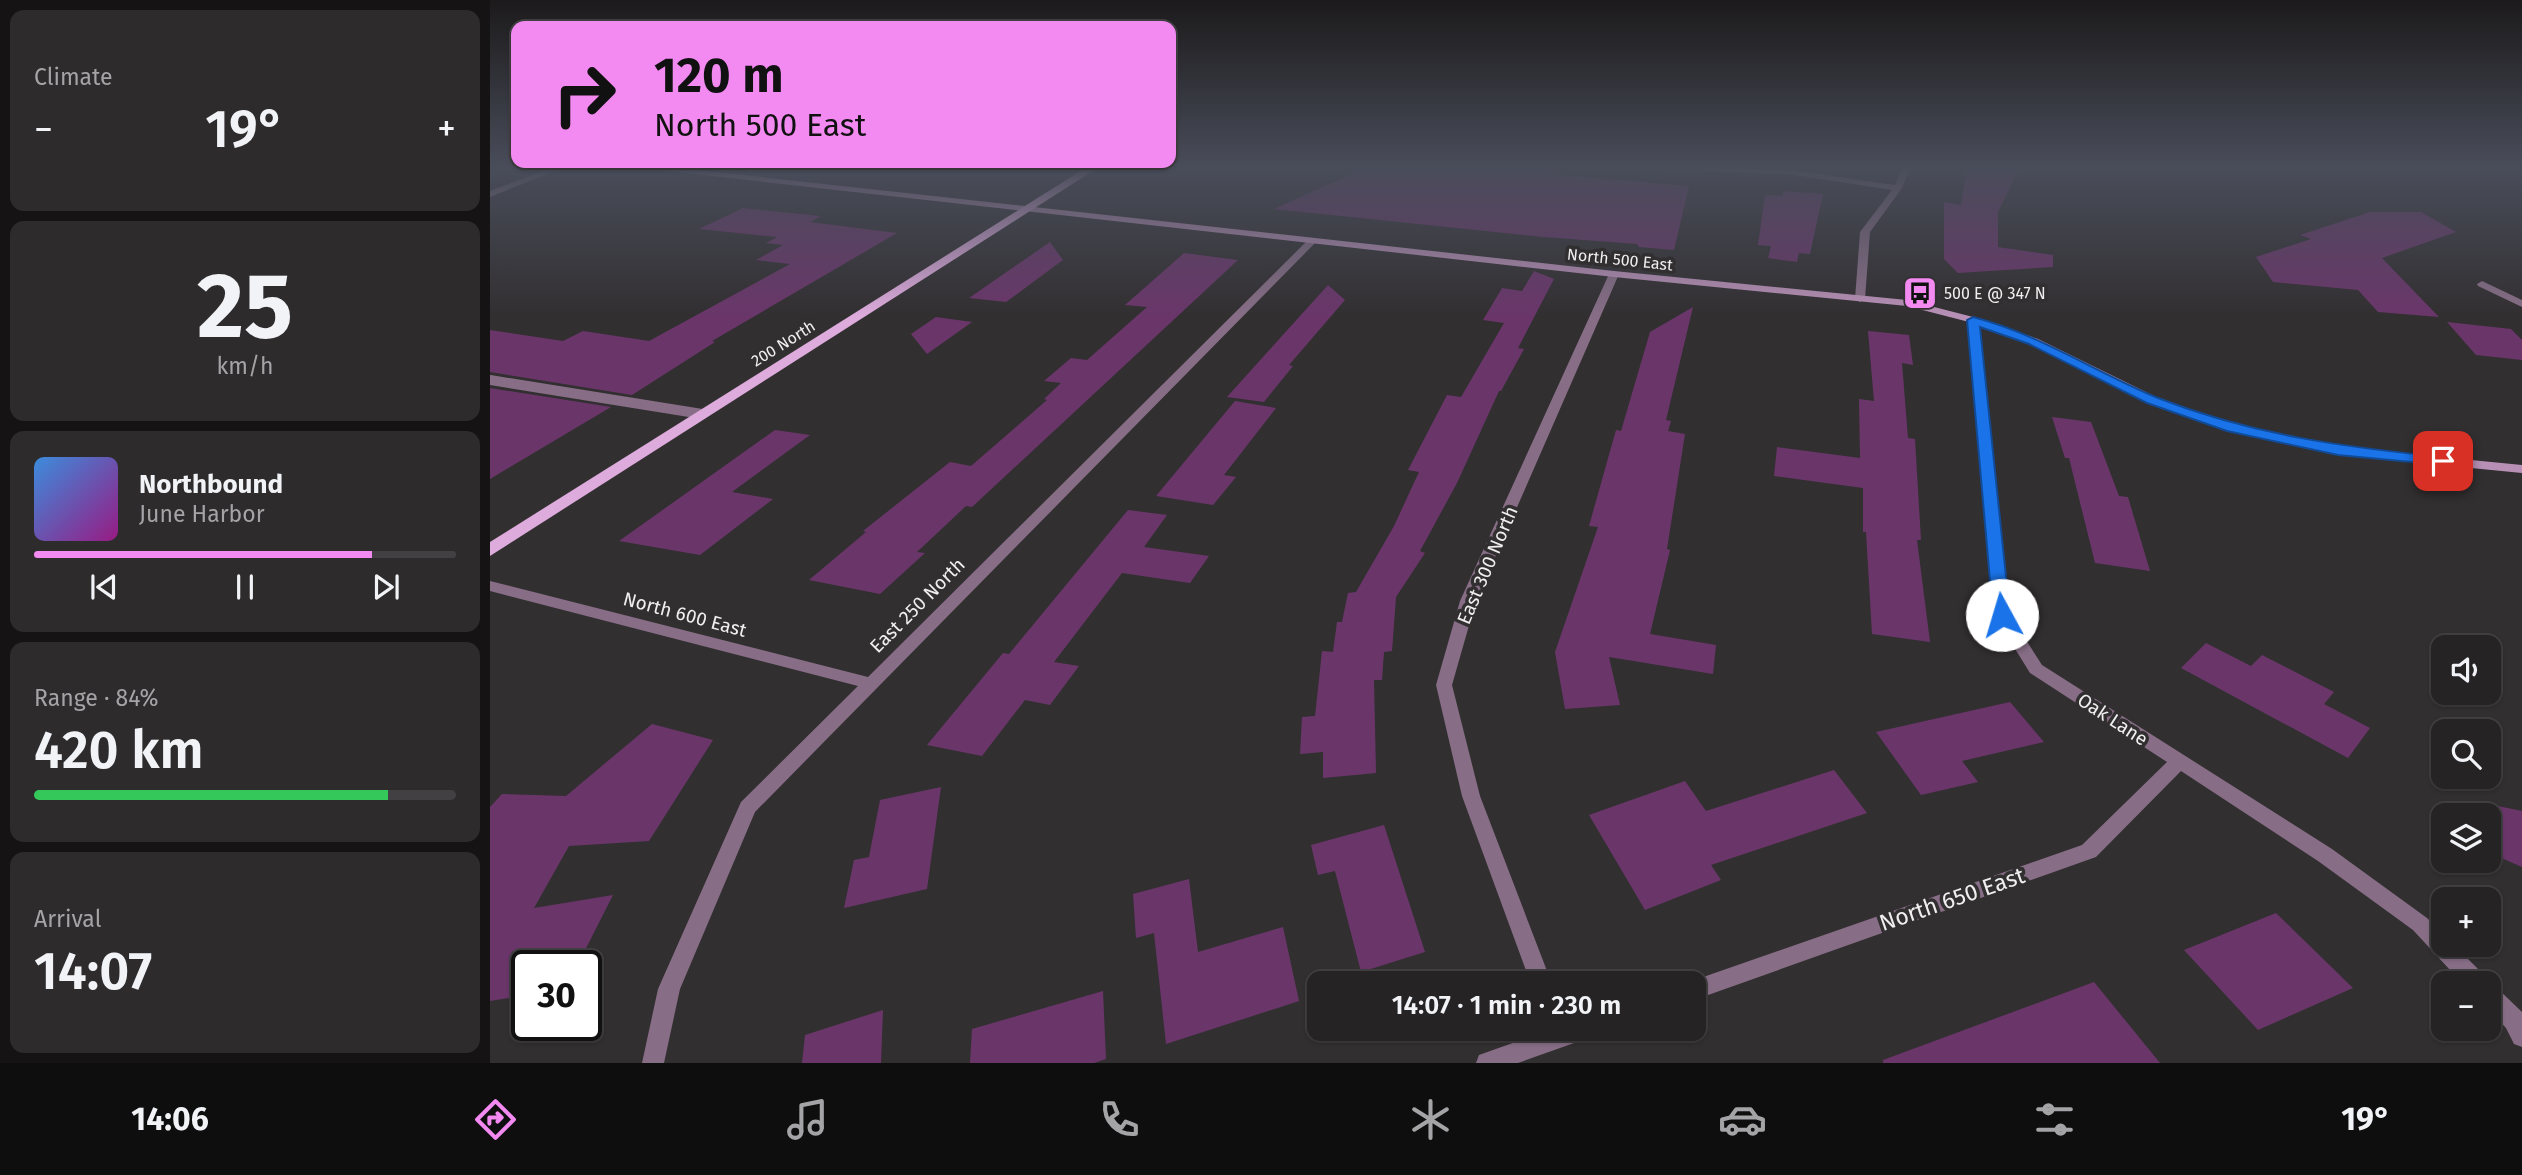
<!DOCTYPE html>
<meta charset="utf-8">
<style>
body{margin:0;font-family:"Fira Sans",sans-serif;background:#2e2b2d;color:#f1f3f6;height:100vh;display:flex;flex-direction:column;font-size:26px;white-space:nowrap}
*{box-sizing:border-box;margin:0}
p{font-size:23px;color:#a4a4a7}
.icon{flex:none;width:38px;height:38px;fill:none;stroke:currentColor;stroke-width:2;stroke-linecap:round;stroke-linejoin:round}
.map{position:relative;flex:1;overflow:hidden}
.drawer{display:flex;flex-direction:column;gap:10px;padding:10px;background:#151314;width:490px}
.drawer>*{flex:none}
.guide{position:absolute;left:21px;top:21px;width:665px;height:147px;border-radius:14px;box-shadow:0 2px 5px #0004,0 0 0 2px #424042;background:#f38af2;color:#111;overflow:hidden}
.fabs{position:absolute;left:1941px;top:635px;display:grid;gap:14px}
.fabs a{display:grid;place-items:center;width:70px;height:70px;border-radius:14px;background:#262325;box-shadow:0 2px 5px #0004,0 0 0 2px #424042;font-size:35px}
.speed{position:absolute;left:21px;top:950px;display:flex;gap:14px;font-size:35px;font-weight:700;text-align:center}
.speed>*{display:grid;place-content:center;width:91px;height:91px;border-radius:50%;background:#262325;box-shadow:0 2px 5px #0004,0 0 0 2px #424042;line-height:1}
.speed .limit{border:4px solid #111;border-radius:10px;background:#fff;color:#111}
.pin{position:absolute;display:grid;place-items:center;width:60px;height:60px;color:#fff;margin:-30px;border-radius:14px;box-shadow:0 4px 10px #0006}
.me{position:absolute;width:77px;margin:-38px;rotate:354deg;stroke-linejoin:round;filter:drop-shadow(0 0 5px #0008)}
.turn{display:flex;align-items:center;gap:24px;height:147px;padding:0 28px;font-size:32px}
.turn .icon{width:91px;height:91px;stroke-width:2.5}
.turn b{display:block;font-size:49px;line-height:60px}
.big{font-size:52px;font-weight:600;line-height:1.1}
.drawer .tile{flex:1;display:flex;flex-direction:column;justify-content:center;gap:10px;min-width:0;padding:0 24px;border-radius:14px;background:#2e2b2d}
.drawer .dial{align-items:center;gap:0}
.dial b{font-size:91px;line-height:1}
.song{display:flex;align-items:center;gap:21px}
.cover{width:84px;height:84px;border-radius:10px;background:linear-gradient(135deg,hsl(210 70% 55%),hsl(310 70% 35%))}
.played{height:7px;border-radius:4px;background:linear-gradient(90deg,#f38af2 80%,#424042 80%)}
.keys{display:flex;justify-content:space-around;direction:ltr}
.heat{display:flex;justify-content:space-between;align-items:center;font-size:38px;direction:ltr}
.charge{height:10px;border-radius:5px;background:linear-gradient(90deg,#34c759 84%,#424042 0)}
.trip{position:absolute;left:817px;top:971px;width:399px;height:70px;border-radius:14px;background:#262325;box-shadow:0 2px 5px #0004,0 0 0 2px #424042;font-weight:600;line-height:70px;text-align:center}
.tab-bar{display:flex;height:112px;justify-content:space-around;align-items:center;background:#0f0e0f;color:#a4a4a7}
.tab-bar .icon{width:49px;height:49px}
.tab-bar .on{color:#f38af2}
.tab-bar b{font-size:32px;color:#f1f3f6}
main{display:flex;flex:1;min-height:0}
.map>svg:first-child{display:block}
.building{fill:#6a366a}
.lines{fill:none;stroke-linecap:round;stroke-linejoin:round}
.lane{stroke:#876e86;stroke-width:10}
.street{fill:#876e86;fill-rule:evenodd}
.secondary{fill:#b890b6;fill-rule:evenodd}
.primary{fill:#ddabdc;fill-rule:evenodd}
.route{fill:#1a73e8;stroke:#114b97;stroke-width:2}
.labels{text-anchor:middle;stroke-width:7;stroke-linejoin:round;paint-order:stroke}
.far-street-label{font-size:16px;fill:#f0eff0;stroke:#322f31}
.far-poi-label{font-size:16px;fill:#f0eff0;stroke:#322f31;text-anchor:start}
.street-label{font-size:19px;fill:#f0eff0;stroke:#322f31}
.near-street-label{font-size:23px;fill:#f0eff0;stroke:#322f31}
</style>
<main>
<section class="drawer">
<div class="tile"><p>Climate</p>
<div class="heat"><a>−</a><b class="big">19°</b><a>+</a></div>
</div>
<div class="tile dial"><b>25</b><p>km/h</p></div>
<div class="tile">
<div class="song"><i class="cover"></i><div><b>Northbound</b><p>June Harbor</p></div></div>
<div class="played"></div>
<div class="keys"><svg class="icon" aria-label="previous" viewBox="0 0 24 24"><path d="M18 5L8 12l10 7zM5 5v14"/></svg><svg class="icon" aria-label="pause" viewBox="0 0 24 24"><path d="M8 5v14M16 5v14"/></svg><svg class="icon" aria-label="next" viewBox="0 0 24 24"><path d="M6 5l10 7-10 7zM19 5v14"/></svg></div>
</div>
<div class="tile"><p>Range · 84%</p><b class="big">420 km</b><div class="charge"></div></div>
<div class="tile"><p>Arrival</p><b class="big">14:07</b></div>
</section>
<div class="map">
<svg width="2032" height="1063" viewBox="0 0 2032 1063">
<rect width="100%" height="100%" fill="#322f31"/>
<g class="building">
<path d="M877,167H980L1199,186L1184,250L1149,247L1147,244L1054,237L784,209Z"/>
<path d="M1477,167H1530L1508,212V247L1563,255V267L1468,273L1454,259V202L1471,205Z"/>
<path d="M1293,191L1333,194L1320,254L1309,253L1307,262L1278,258L1281,246L1268,245L1275,195L1293,196Z"/>
<path d="M253,208L331,216L320,222L407,233L222,341L225,342L142,395L0,372V330L73,341L93,331L159,341L300,264L266,260L293,245L276,243L287,237L209,229Z"/>
<path d="M1880,212H1931L1966,232L1892,258L1949,317L1888,312L1868,290L1783,282L1766,257L1821,239L1810,235Z"/>
<path d="M560,242L573,260L516,302L479,298Z"/>
<path d="M694,253L748,260L482,507L476,506L427,552L435,553L390,594L319,580L376,532L373,531L460,462L481,466L557,400L554,399L571,383L554,381L581,358L597,360L657,307L635,305Z"/>
<path d="M1044,271L1064,279L1028,348L1034,349L1011,391H1009L967,483L930,551L935,553L906,597L902,651L894,652L892,680H884L886,773L833,778V752L810,754L812,717L825,716L832,651L843,652L847,622H852L858,593L866,592L904,526L929,472L918,470L957,395L971,397L1014,323L993,320L1012,288L1032,291Z"/>
<path d="M838,285L855,300L799,365L803,366L774,402L737,397Z"/>
<path d="M1203,307L1176,420L1181,421L1178,431L1195,434L1177,549L1180,550L1160,634L1226,645L1223,674L1119,657L1130,705L1075,709L1065,652L1108,527L1099,526L1126,430L1131,431L1160,332Z"/>
<path d="M446,317L482,322L437,354L421,334Z"/>
<path d="M1957,322L2021,329L2032,340V360L1986,355Z"/>
<path d="M1378,331L1419,335L1423,365L1412,363L1418,438L1425,439L1431,540H1427L1440,642L1382,634L1376,532H1373V488L1284,476L1287,447L1370,458L1369,399L1384,401Z"/>
<path d="M0,388L121,407L0,479Z"/>
<path d="M745,401L786,408L734,475L746,477L723,505L666,496Z"/>
<path d="M1562,417L1601,422L1629,496L1638,497L1660,571L1605,563L1579,458H1575Z"/>
<path d="M285,430L320,435L242,492L283,499L210,555L129,541Z"/>
<path d="M638,510L677,515L654,547L719,556L700,583L632,573L564,662L589,666L560,705L535,700L492,756L437,745L513,653L519,654Z"/>
<path d="M1716,643L1761,666L1772,655L1844,692L1834,704L1880,728L1858,758L1691,668Z"/>
<path d="M1520,702L1554,742L1472,761L1488,782L1431,795L1386,732Z"/>
<path d="M162,724L223,740L159,841L79,846L44,908L123,895L87,966H37V995L0,1001V807L12,794L76,796Z"/>
<path d="M1344,770L1377,813L1221,865L1231,880L1155,910L1099,815L1195,781L1216,811Z"/>
<path d="M451,787L437,889L354,908L364,860L379,857L390,800Z"/>
<path d="M1998,804L2032,811V867L1998,852Z"/>
<path d="M894,825L935,952L871,972L845,871L828,875L821,845Z"/>
<path d="M699,879L708,952L793,927L809,1001L676,1044L664,933L646,938L643,894Z"/>
<path d="M1786,913L1863,988L1768,1030L1694,950Z"/>
<path d="M1604,982L1670,1063H1393V1060Z"/>
<path d="M613,991L616,1059L604,1063H480L482,1029Z"/>
<path d="M393,1010L391,1063H312L315,1035Z"/>
</g>
<g class="lines">
<path class="lane" d="M0,380L212,414"/>
<g class="street">
<path d="M64,167H75L0,197V191Z"/>
<path d="M1158,167L1299,170L1405,185L1413,167H1421L1412,188L1380,232L1375,299L1370,302L1365,299L1370,232L1402,190L1299,174L1162,169Z"/>
<path d="M819,239L827,241L265,812L190,989L174,1063H152L168,989L251,802L368,686L0,591V581L378,677Z"/>
<path d="M1124,271L1129,274L986,601L962,685L990,796L1062,984H1041L972,796L946,685L970,601L1119,274Z"/>
<path d="M1992,281L2032,300V307L1988,286L1987,284Z"/>
<path d="M1483,317L1488,320L1520,615L1552,665L1842,849L1937,918L1953,934V945H1964L1996,977L1998,984H1973L1923,930L1828,861L1691,771L1606,857L1204,1000V984L1196,983L1592,845L1677,762L1540,673L1504,615L1478,320Z"/>
<path d="M1998,984L2006,987L2032,1012V1047L2024,1044L2016,1028L1998,1009Z"/>
<path d="M1062,1029H1104L1101,1037L1028,1063H986L989,1055Z"/>
</g>
<path class="secondary" d="M155,167H180L1124,271L1417,300L1487,318L1548,339L1666,397L1745,425L1848,447L2032,465V473L1848,455L1738,431L1658,403L1540,343L1479,322L1417,306L1124,277L159,169Z"/>
<path class="primary" d="M597,167H609L0,556V542Z"/>
</g>
<linearGradient id="sky" x2="0" y2="1"><stop stop-color="#1c1a1b"/><stop offset="0.53" stop-color="#494d5a"/><stop offset="1" stop-color="#494d5a" stop-opacity="0"/></linearGradient>
<rect width="2032" height="316" fill="url(#sky)"/>
<path class="route" d="M1483,317C1549,334 1605,372 1668,398C1763,435 1853,447 1953,457L1961,461L1953,465L1848,455L1737,431L1657,403L1539,344L1490,327L1520,615L1518,619H1505L1503,615L1477,320Z"/>
<defs>
<g id="bus-square" transform="scale(1.75)"><rect x="-9" y="-9" width="18" height="18" rx="4" fill="#f38af2" stroke="#322f31"/><path d="M-5-6H5V4H4V6H2V4H-2V6H-4V4H-5ZM-3.5-4V0h7V-4ZM-3.5 1.2v1.5H-2V1.2ZM2 1.2v1.5H3.5V1.2Z" fill="#111"/></g>
</defs>
<g fill-rule="evenodd">
<use href="#bus-square" x="1430" y="293"/>
</g>
<g class="labels">
<g class="far-street-label">
<text transform="translate(1130 259) rotate(6)" y="6">North 500 East</text>
<text transform="translate(293 343) rotate(-32)" y="6">200 North</text>
</g>
<g class="far-poi-label">
<text x="1454" y="299">500 E @ 347 N</text>
</g>
<g class="street-label">
<text transform="translate(997 565) rotate(-67)" y="7">East 300 North</text>
<text transform="translate(427 605) rotate(-45)" y="7">East 250 North</text>
<text transform="translate(195 614) rotate(15)" y="7">North 600 East</text>
<text transform="translate(1623 719) rotate(33)" y="7">Oak Lane</text>
</g>
<g class="near-street-label">
<text transform="translate(1462 899) rotate(-19)" y="8">North 650 East</text>
</g>
</g>
</svg>
<div class="fabs">
<a><svg class="icon" aria-label="sound" viewBox="0 0 24 24"><path d="M4 9h4l5-4v14l-5-4H4zM17 9q2 3 0 6"/></svg></a>
<a><svg class="icon" aria-label="search" viewBox="0 0 24 24"><circle cx="10" cy="10" r="6"/><path d="M15 15l6 6"/></svg></a>
<a><svg class="icon" aria-label="layers" viewBox="0 0 24 24"><path d="M12 4l9 5-9 5-9-5zM3 14l9 5 9-5"/></svg></a>
<a>+</a>
<a>−</a>
</div>
<div class="speed"><div class="limit">30</div></div>
<div class="pin" style="left:1953px;top:461px;background:#d93025"><svg class="icon" aria-label="arrive" viewBox="0 0 24 24"><path d="M6 21V4h12l-3 4 3 4H6"/></svg></div>
<svg class="me" style="left:1512px;top:615px" viewBox="-20 -20 40 40"><circle r="19" fill="#fff"/><path d="M0-13L10 11 0 6-10 11z" fill="#1a73e8"/></svg>
<div class="trip">14:07 · 1 min · 230 m</div>
<div class="guide">
<div class="turn"><svg class="icon" aria-label="right" viewBox="0 0 24 24"><path d="M7 20v-9h11M14 6l5 5-5 5"/></svg><div><b>120 m</b>North 500 East</div></div>
</div>
</div>
</main>
<nav class="tab-bar">
<b>14:06</b>
<svg class="icon on" aria-label="directions" viewBox="0 0 24 24"><path d="M12 3l9 9-9 9-9-9zM9 14v-3h6M13 9l2 2-2 2"/></svg>
<svg class="icon" aria-label="music" viewBox="0 0 24 24"><path d="M9 18V5l10-2v13"/><circle cx="6" cy="18" r="3"/><circle cx="16" cy="16" r="3"/></svg>
<svg class="icon" aria-label="phone" viewBox="0 0 24 24"><path d="M5 4h4l2 5-3 2q2 4 5 5l2-3 5 2v4C11 20 4 13 5 4z"/></svg>
<svg class="icon" aria-label="climate" viewBox="0 0 24 24"><path d="M12 3v18M4 7l16 10M4 17L20 7"/></svg>
<svg class="icon" aria-label="car" viewBox="0 0 24 24"><path d="M5 17H2v-5l4-1 3-4h7l3 4 3 1v5h-3M9 17h6M6 11h13"/><circle cx="7" cy="17" r="2"/><circle cx="17" cy="17" r="2"/></svg>
<svg class="icon" aria-label="filters" viewBox="0 0 24 24"><path d="M4 7h16M4 17h16"/><circle cx="9" cy="7" r="2"/><circle cx="15" cy="17" r="2"/></svg>
<b>19°</b>
</nav>
